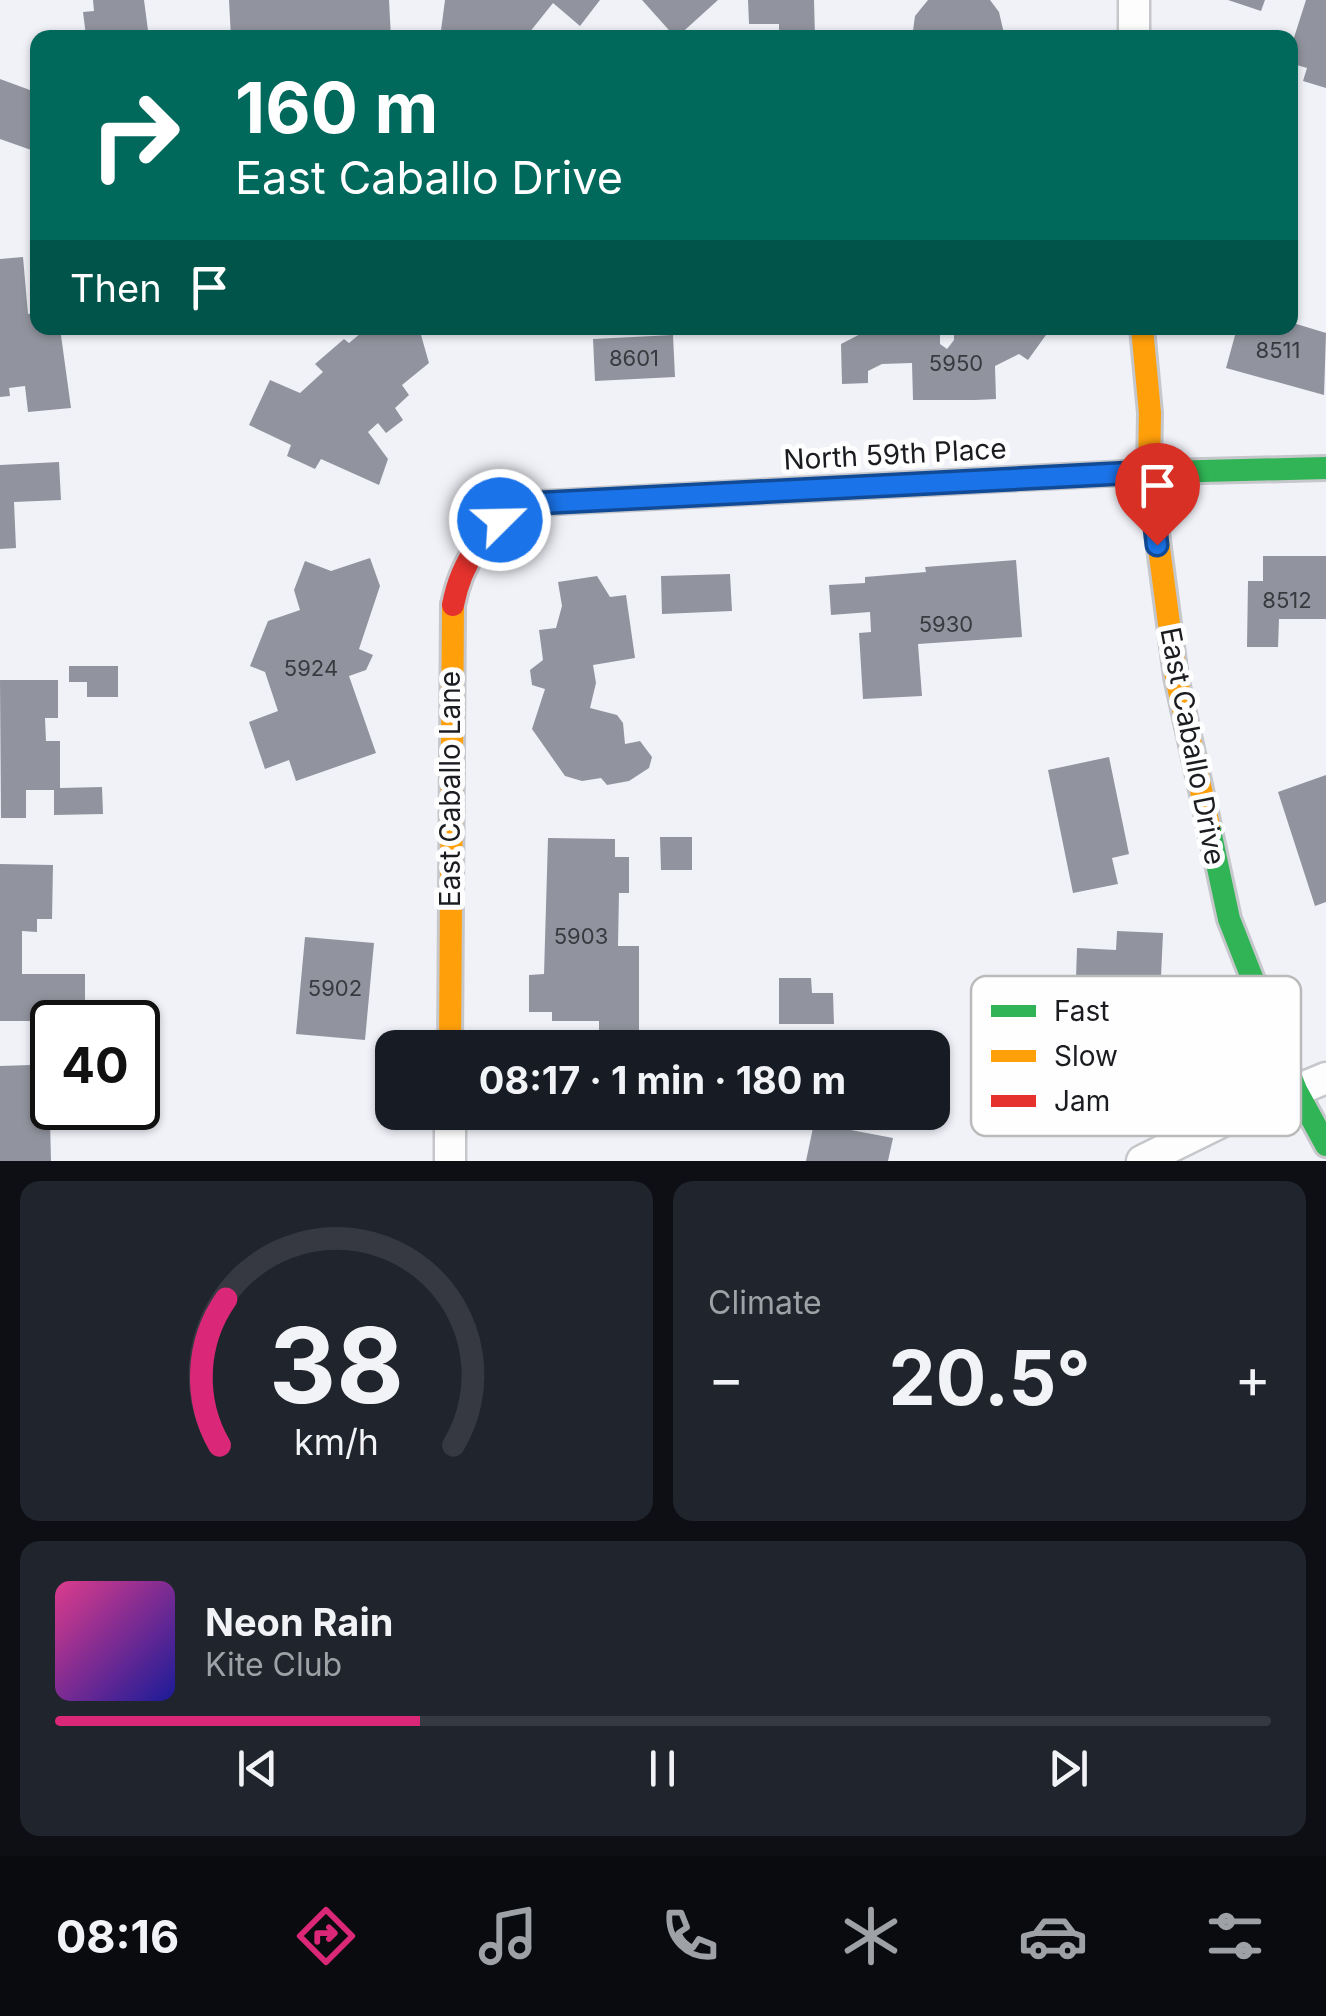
<!DOCTYPE html>
<meta charset="utf-8">
<style>
body{margin:0;font-family:Inter,sans-serif;background:#20242c;color:#f1f3f6;height:100vh;display:flex;flex-direction:column;font-size:38px;white-space:nowrap}
*{box-sizing:border-box;margin:0}
p{font-size:32px;color:#9ea1a6}
.icon{flex:none;width:55px;height:55px;fill:none;stroke:currentColor;stroke-width:2;stroke-linecap:round;stroke-linejoin:round}
.map{position:relative;height:1161px;overflow:hidden}
.sheet{display:flex;flex-direction:column;gap:20px;padding:20px;background:#0d0f14;flex:1}
.sheet>*{flex:none}
.hud{position:absolute;left:30px;top:30px;width:1268px;height:305px;border-radius:20px;box-shadow:0 2px 8px #0004;background:#00695c;color:#fff;overflow:hidden}
.speed{position:absolute;left:30px;top:1000px;display:flex;gap:20px;font-size:50px;font-weight:700;text-align:center}
.speed>*{display:grid;place-content:center;width:130px;height:130px;border-radius:50%;background:#171b24;box-shadow:0 2px 8px #0004;line-height:1}
.speed .limit{border:5px solid #111;border-radius:15px;background:#fff;color:#111}
.pin{position:absolute;display:grid;place-items:center;width:85px;height:85px;color:#fff;margin:-102px -42px;border-radius:50% 50% 50% 0;rotate:-45deg;box-shadow:0 0 10px #0007}
.pin .icon{rotate:45deg}
.me{position:absolute;width:110px;margin:-55px;rotate:67deg;stroke-linejoin:round;filter:drop-shadow(0 0 8px #0008)}
.turn{display:flex;align-items:center;gap:35px;height:210px;padding:0 40px;font-size:45px}
.turn .icon{width:130px;height:130px;stroke-width:2.5}
.turn b{display:block;font-size:70px;line-height:85px}
.then{display:flex;align-items:center;height:95px;padding:0 40px;background:#0003;gap:20px;font-size:38px}
.big{font-size:75px;font-weight:700;line-height:1.1}
.sheet .card{flex:1;display:flex;flex-direction:column;justify-content:center;gap:15px;min-width:0;padding:0 35px;border-radius:20px;background:#20242c}
.sheet .dial{align-items:center;gap:0}
.dial svg{height:260px;overflow:visible;fill:none;stroke:#363941;stroke-width:7;stroke-linecap:round;text-anchor:middle}
.dial text{fill:#f1f3f6;stroke:none}
.song{display:flex;align-items:center;gap:30px}
.cover{width:120px;height:120px;border-radius:15px;background:linear-gradient(135deg,hsl(330 70% 55%),hsl(240 70% 35%))}
.played{height:10px;border-radius:5px;background:linear-gradient(90deg,#db2777 30%,#363941 30%)}
.keys{display:flex;justify-content:space-around;direction:ltr}
.heat{display:flex;justify-content:space-between;align-items:center;font-size:55px;direction:ltr}
.sheet .tiles{flex:1;display:grid;gap:20px;grid-template-columns:1fr 1fr}
.card:last-child{grid-column:span 2}
.trip{position:absolute;left:375px;top:1030px;width:575px;height:100px;border-radius:20px;background:#171b24;box-shadow:0 2px 8px #0004;font-weight:700;line-height:100px;text-align:center}
.tabs{display:flex;height:160px;justify-content:space-around;align-items:center;background:#090b0e;color:#9ea1a6}
.tabs .icon{width:70px;height:70px}
.tabs .selected{color:#db2777}
.tabs b{font-size:45px;color:#f1f3f6}
.map>svg:first-child{display:block}
.building{fill:#91949e}
.lines{fill:none;stroke-linecap:round;stroke-linejoin:round}
.street-casing{stroke:#c5c7cb;stroke-width:35}
.fast-casing{stroke:#c5c7cb;stroke-width:28}
.slow-casing{stroke:#c5c7cb;stroke-width:28}
.jam-casing{stroke:#c5c7cb;stroke-width:28}
.street{stroke:#fdfdfe;stroke-width:30}
.fast{stroke:#30b455;stroke-width:22}
.slow{stroke:#ff9f0a;stroke-width:22}
.jam{stroke:#e5322d;stroke-width:22}
.route-casing{stroke:#114b97;stroke-width:25}
.route{stroke:#1a73e8;stroke-width:18}
.labels{text-anchor:middle;stroke-width:10;stroke-linejoin:round;paint-order:stroke}
.number-label{font-size:22px;fill:#383a40}
.street-label{font-size:28px;fill:#1a1c20;stroke:#fefefe}
.key{fill:#fefefe;stroke:#bababb;stroke-width:2.5}
.key-label{font-size:28px;fill:#1a1c20}
</style>
<div class="map">
<svg width="1326" height="1161" viewBox="0 0 1326 1161">
<rect width="100%" height="100%" fill="#f0f2f8"/>
<g class="building">
<path d="M93,0H144L149,38L86,36L83,12L94,11Z"/>
<path d="M229,0H389L391,38H231Z"/>
<path d="M445,0H600L580,26L553,3L525,38H440Z"/>
<path d="M642,0H718L676,38Z"/>
<path d="M748,0H814L815,38H779V24H749Z"/>
<path d="M928,0H990L999,12L1005,38H912L915,16Z"/>
<path d="M1228,0H1265L1261,11Z"/>
<path d="M1306,0H1326V88L1303,81L1307,68L1290,63V50Z"/>
<path d="M0,79L38,93L34,151L0,139Z"/>
<path d="M23,257L28,314L38,313V328H60L71,408L28,412L25,386L9,388L10,396L0,397V259Z"/>
<path d="M1290,322L1326,333L1324,395L1226,368L1237,328H1290Z"/>
<path d="M367,328H419L429,363L402,385L409,395L395,408L403,420L386,433L378,423L368,432L388,459L379,485L321,459L315,469L287,456L291,445L249,425L270,380L300,393L323,372L315,364L344,339L349,343Z"/>
<path d="M872,328H940V344L947,349L954,340V328H1051L1028,360L1019,354L995,366L996,399L975,400H913L912,363L882,364L868,371V383L842,384L841,344Z"/>
<path d="M673,335L675,377L595,381L593,339Z"/>
<path d="M59,462L61,500L14,502L16,548L0,549V465Z"/>
<path d="M1263,556H1326V619H1279L1278,647H1247L1248,581H1263Z"/>
<path d="M370,558L380,586L359,649L373,655L366,670L349,676L376,753L296,781L289,760L265,769L249,722L278,711L265,672L250,666L268,621L300,610L294,590L305,561L331,571Z"/>
<path d="M1016,560L1022,637L918,644L922,696L863,699L859,633L871,632L870,612L831,615L829,585L865,583V577L926,572L925,567Z"/>
<path d="M730,574L732,611L662,614L661,576Z"/>
<path d="M597,576L610,597L626,595L635,658L593,665L596,683L590,708L617,715L623,723L625,744L640,741L652,757L649,768L629,781L607,785L601,778L582,781L565,776L532,729L545,689L532,685L530,670L543,660L539,630L556,628L562,606L558,582Z"/>
<path d="M69,666H118V697H87V682H69Z"/>
<path d="M0,680H58V718H45L46,741H60V788L102,787L103,814L54,815V790H26V818H1Z"/>
<path d="M1109,757L1129,854L1112,858L1118,884L1073,893L1048,770Z"/>
<path d="M1326,775V902L1315,906L1278,792Z"/>
<path d="M660,837H692V870H661Z"/>
<path d="M548,838L615,839V857H629V893H619L618,946H639V1048H599V1021H552V1012H529V975L544,974Z"/>
<path d="M0,864L53,865L52,919H37V932L22,931V974H85V1021H0Z"/>
<path d="M1117,931L1163,933L1156,1086L1080,1082V1064L1100,1065L1101,1044L1092,1043L1095,979L1076,978L1077,948L1116,950Z"/>
<path d="M305,937L374,943L365,1040L296,1034Z"/>
<path d="M779,978H811L812,993H833L834,1024H779Z"/>
<path d="M31,1065L33,1122L50,1121L51,1161H0V1066Z"/>
<path d="M814,1123L893,1138L888,1161H806Z"/>
</g>
<g class="lines">
<g class="street-casing">
<g id="street">
<path d="M1134,38V0"/>
<path d="M450,1161V1112"/>
<path d="M1142,1161L1225,1120L1326,1078"/>
</g>
</g>
<g class="fast-casing">
<g id="fast">
<path d="M1125,473L1326,468"/>
<path d="M1209,826L1229,919L1296,1090L1326,1145"/>
</g>
</g>
<g class="slow-casing">
<g id="slow">
<path d="M1142,328L1150,413L1149,472L1176,677L1209,826"/>
<path d="M450,1048L453,605"/>
</g>
</g>
<g class="jam-casing">
<path id="jam" d="M453,605C462,558 485,533 521,504L1125,473"/>
</g>
<use href="#street" class="street"/>
<use href="#fast" class="fast"/>
<use href="#slow" class="slow"/>
<use href="#jam" class="jam"/>
</g>
<g class="lines">
<g class="route-casing">
<path id="route" d="M500,520L521,504L1149,472L1157,545"/>
</g>
<use href="#route" class="route"/>
</g>
<g class="labels">
<g class="number-label">
<text x="1278" y="358">8511</text>
<text x="634" y="366">8601</text>
<text x="956" y="371">5950</text>
<text x="1287" y="608">8512</text>
<text x="946" y="632">5930</text>
<text x="311" y="676">5924</text>
<text x="581" y="944">5903</text>
<text x="335" y="996">5902</text>
</g>
<g class="street-label">
<text transform="translate(895 454) rotate(-3)" y="10">North 59th Place</text>
<text transform="translate(1193 746) rotate(79)" y="10">East Caballo Drive</text>
<text transform="translate(450 789) rotate(-90)" y="10">East Caballo Lane</text>
</g>
</g>
<rect x="971" y="976" width="330" height="160" rx="15" class="key"/>
<rect x="991" y="1005" width="45" height="12" fill="#30b455"/>
<rect x="991" y="1050" width="45" height="12" fill="#ff9f0a"/>
<rect x="991" y="1095" width="45" height="12" fill="#e5322d"/>
<g class="key-label">
<text x="1054" y="1021">Fast</text>
<text x="1054" y="1066">Slow</text>
<text x="1054" y="1111">Jam</text>
</g>
</svg>
<div class="speed"><div class="limit">40</div></div>
<div class="pin" style="left:1157px;top:545px;background:#d93025"><svg class="icon" aria-label="arrive" viewBox="0 0 24 24"><path d="M6 21V4h12l-3 4 3 4H6"/></svg></div>
<svg class="me" style="left:500px;top:520px" viewBox="-20 -20 40 40"><circle r="17" fill="#1a73e8" stroke="#fff" stroke-width="3"/><path d="M0-11L8 9 0 5-8 9z" fill="#fff"/></svg>
<div class="trip">08:17 · 1 min · 180 m</div>
<div class="hud">
<div class="turn"><svg class="icon" aria-label="right" viewBox="0 0 24 24"><path d="M7 20v-9h11M14 6l5 5-5 5"/></svg><div><b>160 m</b>East Caballo Drive</div></div>
<div class="then">Then<svg class="icon" aria-label="arrive" viewBox="0 0 24 24"><path d="M6 21V4h12l-3 4 3 4H6"/></svg></div>
</div>
</div>
<section class="sheet">
<div class="tiles">
<div class="card dial"><svg viewBox="0 0 100 80">
<path d="M14 69A42 42 0 1 1 86 69"/>
<path d="M14 69A42 42 0 0 1 16 24" stroke="#db2777"/>
<text x="50" y="56" font-size="32" font-weight="700">38</text>
<text x="50" y="72" font-size="11">km/h</text>
</svg></div>
<div class="card"><p>Climate</p>
<div class="heat"><a>−</a><b class="big">20.5°</b><a>+</a></div>
</div>
<div class="card">
<div class="song"><i class="cover"></i><div><b>Neon Rain</b><p>Kite Club</p></div></div>
<div class="played"></div>
<div class="keys"><svg class="icon" aria-label="previous" viewBox="0 0 24 24"><path d="M18 5L8 12l10 7zM5 5v14"/></svg><svg class="icon" aria-label="pause" viewBox="0 0 24 24"><path d="M8 5v14M16 5v14"/></svg><svg class="icon" aria-label="next" viewBox="0 0 24 24"><path d="M6 5l10 7-10 7zM19 5v14"/></svg></div>
</div>
</div>
</section>
<nav class="tabs">
<b>08:16</b>
<svg class="icon selected" aria-label="directions" viewBox="0 0 24 24"><path d="M12 3l9 9-9 9-9-9zM9 14v-3h6M13 9l2 2-2 2"/></svg>
<svg class="icon" aria-label="music" viewBox="0 0 24 24"><path d="M9 18V5l10-2v13"/><circle cx="6" cy="18" r="3"/><circle cx="16" cy="16" r="3"/></svg>
<svg class="icon" aria-label="phone" viewBox="0 0 24 24"><path d="M5 4h4l2 5-3 2q2 4 5 5l2-3 5 2v4C11 20 4 13 5 4z"/></svg>
<svg class="icon" aria-label="climate" viewBox="0 0 24 24"><path d="M12 3v18M4 7l16 10M4 17L20 7"/></svg>
<svg class="icon" aria-label="car" viewBox="0 0 24 24"><path d="M5 17H2v-5l4-1 3-4h7l3 4 3 1v5h-3M9 17h6M6 11h13"/><circle cx="7" cy="17" r="2"/><circle cx="17" cy="17" r="2"/></svg>
<svg class="icon" aria-label="filters" viewBox="0 0 24 24"><path d="M4 7h16M4 17h16"/><circle cx="9" cy="7" r="2"/><circle cx="15" cy="17" r="2"/></svg>
</nav>
